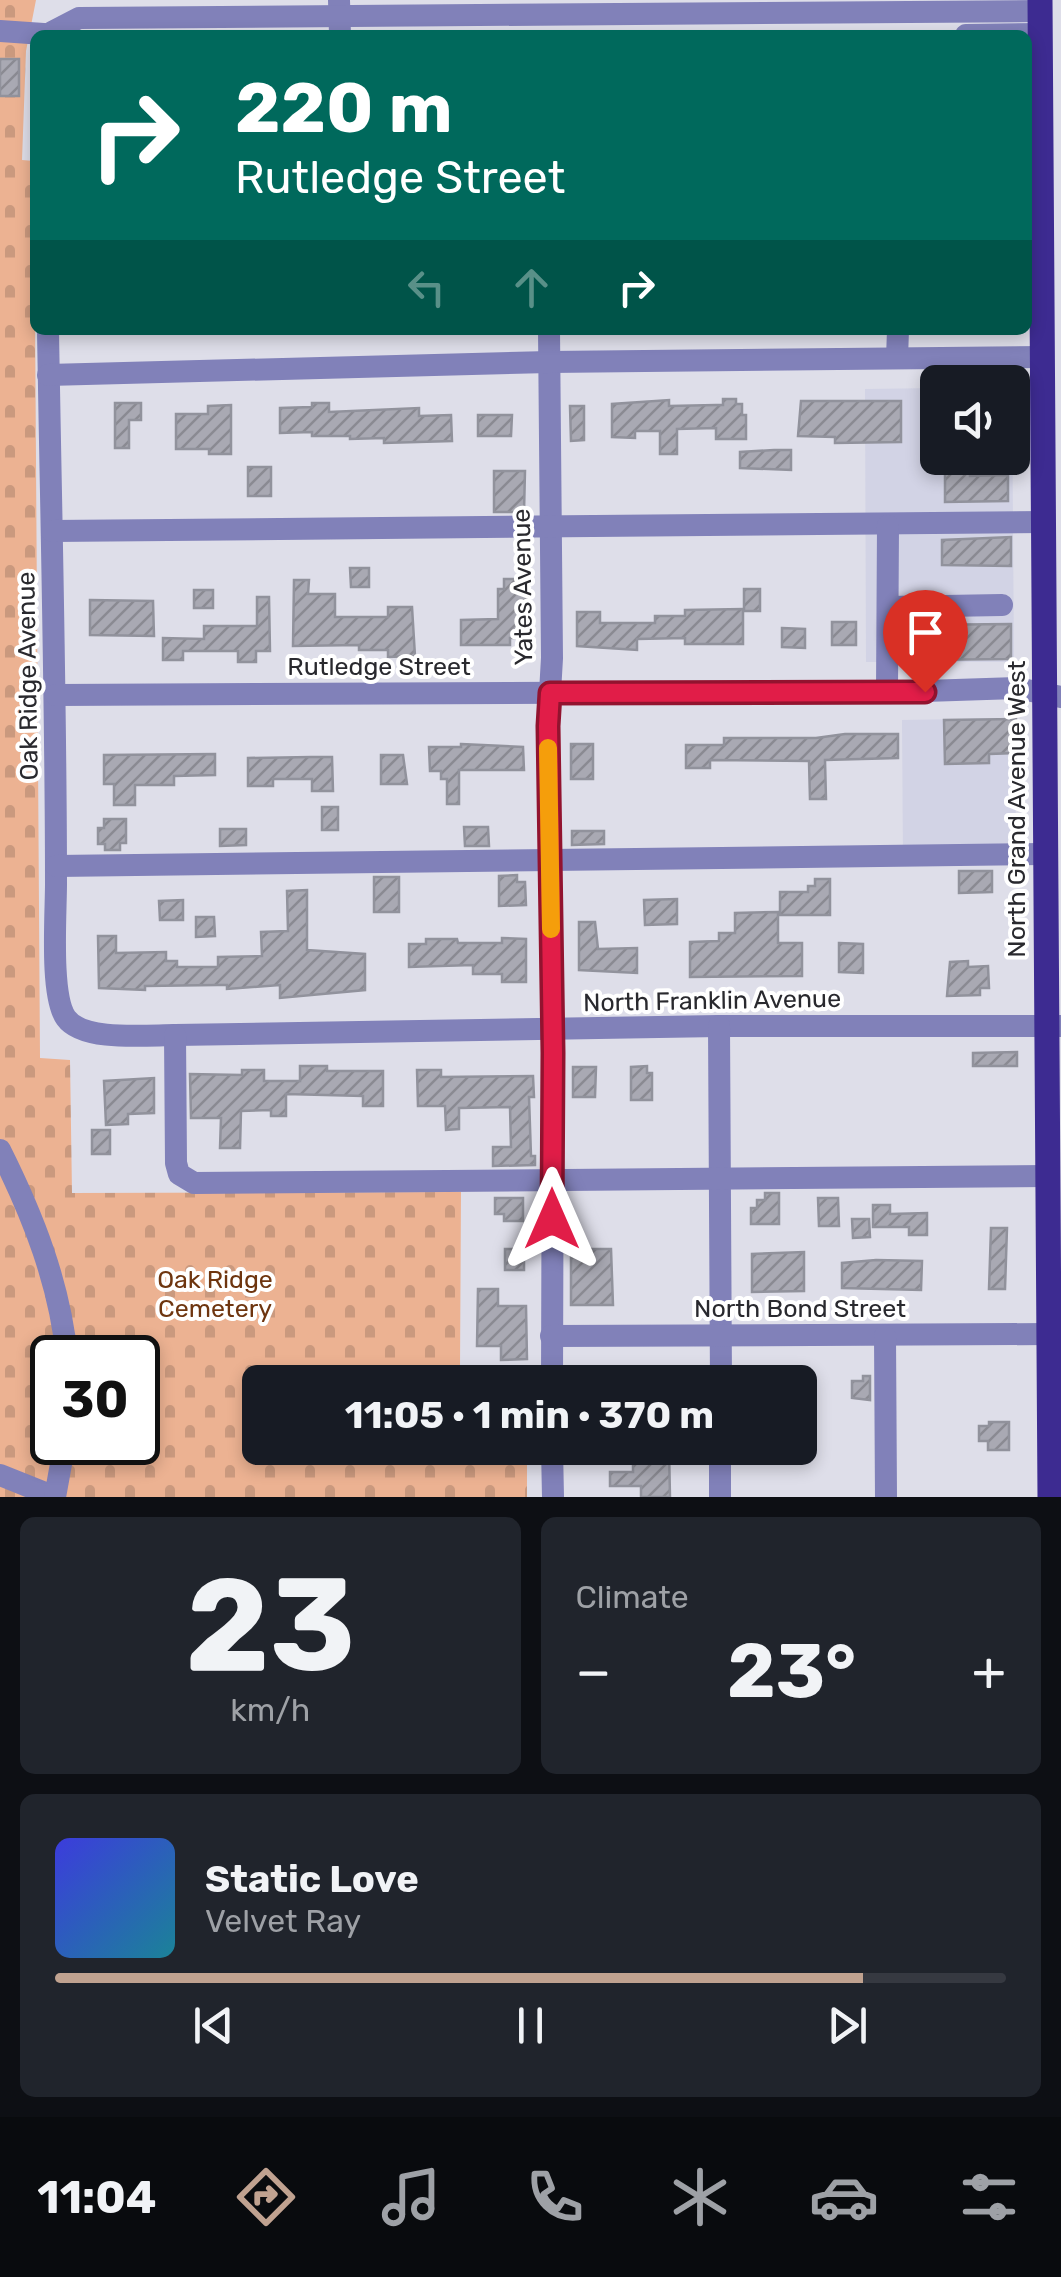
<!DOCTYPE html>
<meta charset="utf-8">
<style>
body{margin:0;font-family:Rubik,sans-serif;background:#20242c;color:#f1f3f6;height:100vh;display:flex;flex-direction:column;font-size:38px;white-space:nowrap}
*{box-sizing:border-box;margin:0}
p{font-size:32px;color:#9ea1a6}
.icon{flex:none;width:55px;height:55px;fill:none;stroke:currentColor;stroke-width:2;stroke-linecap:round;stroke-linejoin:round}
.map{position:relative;height:1497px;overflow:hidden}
.drawer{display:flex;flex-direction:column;gap:20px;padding:20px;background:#0d0f14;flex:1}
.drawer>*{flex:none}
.banner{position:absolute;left:30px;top:30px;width:1002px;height:305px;border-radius:15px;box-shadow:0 5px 15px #0003;background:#00695c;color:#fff;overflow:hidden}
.controls{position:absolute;left:920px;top:365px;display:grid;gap:20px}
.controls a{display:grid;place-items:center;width:110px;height:110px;border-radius:15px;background:#171b24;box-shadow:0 5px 15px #0003;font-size:50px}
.speed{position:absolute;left:30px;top:1335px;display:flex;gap:20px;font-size:50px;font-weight:700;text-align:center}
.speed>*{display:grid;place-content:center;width:130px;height:130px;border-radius:50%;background:#171b24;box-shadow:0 5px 15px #0003;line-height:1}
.speed .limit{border:5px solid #111;border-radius:15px;background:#fff;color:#111}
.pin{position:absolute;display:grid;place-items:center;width:85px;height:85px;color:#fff;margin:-102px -42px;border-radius:50% 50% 50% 0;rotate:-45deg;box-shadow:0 0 10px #0007}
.pin .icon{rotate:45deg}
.me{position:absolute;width:110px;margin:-55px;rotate:0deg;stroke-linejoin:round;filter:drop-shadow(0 0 8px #0008)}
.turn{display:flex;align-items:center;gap:35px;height:210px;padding:0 40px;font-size:45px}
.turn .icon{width:130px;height:130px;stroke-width:2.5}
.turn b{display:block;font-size:70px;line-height:85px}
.lanes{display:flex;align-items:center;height:95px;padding:0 40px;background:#0003;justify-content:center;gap:50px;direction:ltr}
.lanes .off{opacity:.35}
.big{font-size:75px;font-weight:700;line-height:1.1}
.drawer .card{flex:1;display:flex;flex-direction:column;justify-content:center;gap:15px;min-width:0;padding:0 35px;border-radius:15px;background:#20242c}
.drawer .dial{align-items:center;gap:0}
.dial b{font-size:130px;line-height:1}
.song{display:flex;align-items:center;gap:30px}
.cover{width:120px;height:120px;border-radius:15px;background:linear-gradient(135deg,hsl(240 70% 55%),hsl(190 70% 35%))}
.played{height:10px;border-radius:5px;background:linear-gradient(90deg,#c0a290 85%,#363941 85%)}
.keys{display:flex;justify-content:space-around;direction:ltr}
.heat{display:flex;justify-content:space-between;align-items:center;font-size:55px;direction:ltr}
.drawer .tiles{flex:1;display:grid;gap:20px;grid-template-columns:1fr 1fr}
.card:last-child{grid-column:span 2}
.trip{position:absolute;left:242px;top:1365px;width:575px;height:100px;border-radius:15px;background:#171b24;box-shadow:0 5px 15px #0003;font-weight:700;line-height:100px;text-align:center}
.menu{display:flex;height:160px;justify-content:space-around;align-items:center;background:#090b0e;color:#9ea1a6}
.menu .icon{width:70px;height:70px}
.menu .selected{color:#c0a290}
.menu b{font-size:45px;color:#f1f3f6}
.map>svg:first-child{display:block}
.built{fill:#d2d3e5}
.cemetery{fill:url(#cemetery-stones);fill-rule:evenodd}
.building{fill:url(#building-hatch);stroke:#91929c;stroke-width:2.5}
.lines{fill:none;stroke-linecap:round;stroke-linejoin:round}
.minor{stroke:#8181b9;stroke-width:22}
.major{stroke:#3d2b91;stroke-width:25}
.route-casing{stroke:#92132f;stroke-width:25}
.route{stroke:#e11d48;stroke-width:18}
.slow{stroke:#f59e0b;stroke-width:18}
.labels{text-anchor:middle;stroke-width:8;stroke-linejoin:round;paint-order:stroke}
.street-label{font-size:25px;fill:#29292e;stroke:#fff}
.park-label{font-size:25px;fill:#6e350f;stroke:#fff}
</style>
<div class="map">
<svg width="1061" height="1497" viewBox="0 0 1061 1497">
<defs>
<pattern id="cemetery-stones" width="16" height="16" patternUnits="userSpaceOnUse" patternTransform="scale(2.5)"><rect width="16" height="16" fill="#ecb292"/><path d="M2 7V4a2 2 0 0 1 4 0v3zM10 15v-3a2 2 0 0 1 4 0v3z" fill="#ca997e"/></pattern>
<pattern id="building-hatch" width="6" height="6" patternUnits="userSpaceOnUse" patternTransform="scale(2.5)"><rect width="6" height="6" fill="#a9a9b3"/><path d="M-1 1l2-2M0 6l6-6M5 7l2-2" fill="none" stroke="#8a8a92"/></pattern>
</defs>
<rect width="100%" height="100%" fill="#dedee9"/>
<g class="built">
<path d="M1012,387L1014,662H866L865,389L937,388L938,458H1012Z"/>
<path d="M1017,718L1015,861L903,862L902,720Z"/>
</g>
<path class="cemetery" d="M0,0H36L26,51L22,160L34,161L40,1058L70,1060L72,1193L461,1192L460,1370L527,1369V1382H260V1448H527V1497H0ZM52,1358H138V1442H52Z"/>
<g class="building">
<rect x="0" y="59" width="19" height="37"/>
<path d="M723,399H736V404H742V415H746V439H716V428L677,429V454H660V431H635V438L612,437V404L669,400V406L716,405H723Z"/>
<path d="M801,401H901V442L835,443V437L798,436Z"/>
<path d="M115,403H141V420H129V448H115Z"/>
<path d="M312,403H329V412L419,408V416L451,415L452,441L384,443V438L350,439V436H312V432L280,433V408L312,407Z"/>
<path d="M231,405V454H209V449H176V414H208V406Z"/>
<path d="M570,406H584V440L571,441Z"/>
<path d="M478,415H512L511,436H478Z"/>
<path d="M774,450H791V470L740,468V452Z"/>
<path d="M945,458H970V476L1008,475V501L945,502Z"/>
<rect x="248" y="467" width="23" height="29"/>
<path d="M494,471H525L524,512H494Z"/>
<path d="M1011,537V566L942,565V540Z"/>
<path d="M350,568H369V587H351Z"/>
<path d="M504,579H527L528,601H518L519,638H510V645H461V620L498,619V589H504Z"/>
<path d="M294,580H309L308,594H335V617H388V607H412L415,656L388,657V650H359V645L293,646Z"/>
<rect x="744" y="589" width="16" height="22"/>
<rect x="194" y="590" width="19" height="18"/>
<path d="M257,597H269L270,651H256V662H238V651H183V660H163V638L204,639V626H257Z"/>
<path d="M90,600L153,601L154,636L90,635Z"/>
<path d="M743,609V644H685V638L637,639V650L577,646V612H600V623H655V616H685V610Z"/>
<rect x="832" y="622" width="24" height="23"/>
<path d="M1011,624V659L911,660V625Z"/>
<path d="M782,628L805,629V648L782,647Z"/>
<path d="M1016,719V753L989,754V763L945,764L944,720Z"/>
<path d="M845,734H898V758L825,760L826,799H810L809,761L710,760V768H686V745H724V738H816Z"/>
<path d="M461,744L523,747L524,770H459V804H447V779H441V771H430L429,747H461Z"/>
<rect x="571" y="744" width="22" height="35"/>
<path d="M215,754V775L174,776V785H135V805H114V784H104V755Z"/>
<path d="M381,755H403L407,784H381Z"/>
<path d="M311,757H332L333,791H312V779H273V786H248V758Z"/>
<rect x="322" y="807" width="16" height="23"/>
<path d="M104,819H126V843H120V850H105V844H98V828H104Z"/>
<path d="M464,827H488L489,846H465Z"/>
<path d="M220,829H246V845L220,846Z"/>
<path d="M572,831H604V844L572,845Z"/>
<path d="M959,871H992V892L959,893Z"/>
<path d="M517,875V882H525L526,905L499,906V876Z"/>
<rect x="374" y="877" width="25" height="35"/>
<path d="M815,879H830V915H780V892H808V886H815Z"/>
<path d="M307,890V950L365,954V990L280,998V985L227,989V985H218L145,986V990L99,988L98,936H116V953L166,952V961H177V967H218V957L262,956L261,932L288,931L287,891Z"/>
<path d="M677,899V924L645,925L644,900Z"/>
<path d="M183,900V920H160L159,901Z"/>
<path d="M778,912V943H802V976L690,977V942L719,941V933H735V913Z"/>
<path d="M196,917H214L215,936L196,937Z"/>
<path d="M579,922H595L598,949L637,948V973L579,970Z"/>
<path d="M502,938L526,939V982H502V974H473V965L409,967V944H426V939H457L458,943H502Z"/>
<path d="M839,943L863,944V973L839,972Z"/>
<path d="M968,961V967L988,966L989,988H980V995L947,996L950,962Z"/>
<path d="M1017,1052V1066H973V1053Z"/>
<path d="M300,1066H327V1071H383V1106H363V1096L286,1094V1116H271V1110L241,1111L240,1148H220L221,1118H191L190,1074L242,1075V1070H264V1081H300Z"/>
<path d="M647,1066V1073H652V1100H631V1067Z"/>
<path d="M573,1067H596L595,1097H573Z"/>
<path d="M417,1070H441V1077L533,1076L534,1097H529L531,1156H535V1165L493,1166V1147H511L510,1107L459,1108V1129L446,1130L445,1106H418Z"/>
<path d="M154,1078V1113L128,1114V1124L106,1125L104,1081Z"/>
<rect x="92" y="1130" width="18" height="24"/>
<path d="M765,1193H779V1224H751V1208H757V1200H765Z"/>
<path d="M495,1198H523V1221H504V1214H495Z"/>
<path d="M818,1198H838L839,1226H819Z"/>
<path d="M873,1205H890V1214L927,1213V1235H909V1227H873Z"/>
<path d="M852,1219H869L870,1237L853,1238Z"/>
<path d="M991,1228H1007L1005,1289H989Z"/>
<rect x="505" y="1249" width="19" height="21"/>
<path d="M571,1249H611L613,1305H571Z"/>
<path d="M804,1252V1291L752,1292V1254Z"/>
<path d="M876,1260L922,1261L921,1290L842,1288V1263Z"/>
<path d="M478,1289H498V1306H526L527,1359L501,1360V1346H477Z"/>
<path d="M863,1376H870V1400L852,1398V1381H863Z"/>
<path d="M989,1422H1009V1450H988V1441H979V1426H989Z"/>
<path d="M815,1425V1449L800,1450V1426Z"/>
<path d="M633,1448H669L670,1497H641V1486H610V1472H633Z"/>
</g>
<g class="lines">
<g class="minor">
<path d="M339,0L340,35"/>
<path d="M0,31L58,35"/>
<path d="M52,32L79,18L1040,11"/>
<path d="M966,35L1040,34"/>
<path d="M48,330C51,515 56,699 56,884C56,914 50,996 66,1018C83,1042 148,1035 175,1035L719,1026H1061"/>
<path d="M549,330L552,658L548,727L553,1053L552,1382"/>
<path d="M897,358L898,330"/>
<path d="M48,375L549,362L1043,357"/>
<path d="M52,531L1044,522"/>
<path d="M888,607L1002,605"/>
<path d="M887,691L888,526"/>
<path d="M56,695L925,691L1017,688L1061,697"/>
<path d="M56,866L1046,854"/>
<path d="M719,1026L721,1382"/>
<path d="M175,1035L176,1163L179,1174L194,1183L1049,1176"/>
<path d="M0,1150C33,1216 60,1284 67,1358"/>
<path d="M551,1336L1049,1334"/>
<path d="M885,1336L886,1497"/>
<path d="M552,1448L553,1497"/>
<path d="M0,1475L55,1497"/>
<path d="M55,1497L65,1442"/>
<path d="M720,1497V1448"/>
</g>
<path class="major" d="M1040,0L1050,1497"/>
</g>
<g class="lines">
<g class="route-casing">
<path id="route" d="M552,1219L553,1053L548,726L550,693L925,692"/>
</g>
<use href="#route" class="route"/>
<path class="slow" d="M548,748L551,929"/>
</g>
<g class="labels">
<g class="street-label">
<text transform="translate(522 587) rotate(-91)" y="9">Yates Avenue</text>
<text x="379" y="675">Rutledge Street</text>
<text transform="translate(27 676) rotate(-91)" y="9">Oak Ridge Avenue</text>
<text transform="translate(1016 809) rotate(-90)" y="9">North Grand Avenue West</text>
<text transform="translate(712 1000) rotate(-1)" y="9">North Franklin Avenue</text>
<text x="800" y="1317">North Bond Street</text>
</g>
<g class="park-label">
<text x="215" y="1288">Oak Ridge<tspan x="215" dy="29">Cemetery</tspan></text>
</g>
</g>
</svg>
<div class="controls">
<a><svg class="icon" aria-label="sound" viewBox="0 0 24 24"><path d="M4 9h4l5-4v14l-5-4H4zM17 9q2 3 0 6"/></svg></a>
</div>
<div class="speed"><div class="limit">30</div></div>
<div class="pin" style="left:925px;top:692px;background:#d93025"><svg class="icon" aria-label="arrive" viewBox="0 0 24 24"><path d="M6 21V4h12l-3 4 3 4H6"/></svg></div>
<svg class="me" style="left:552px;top:1219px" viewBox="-20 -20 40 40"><path d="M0-17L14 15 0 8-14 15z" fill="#e11d48" stroke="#fff" stroke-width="4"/></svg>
<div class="trip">11:05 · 1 min · 370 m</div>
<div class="banner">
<div class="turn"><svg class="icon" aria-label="right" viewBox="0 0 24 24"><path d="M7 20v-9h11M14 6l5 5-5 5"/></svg><div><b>220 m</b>Rutledge Street</div></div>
<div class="lanes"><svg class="icon off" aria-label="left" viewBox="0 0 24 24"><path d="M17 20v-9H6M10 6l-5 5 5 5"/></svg><svg class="icon off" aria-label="ahead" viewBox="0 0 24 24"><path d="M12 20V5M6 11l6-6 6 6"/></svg><svg class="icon" aria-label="right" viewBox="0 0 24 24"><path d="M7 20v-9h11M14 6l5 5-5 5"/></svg></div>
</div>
</div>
<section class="drawer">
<div class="tiles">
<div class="card dial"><b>23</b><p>km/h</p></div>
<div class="card"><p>Climate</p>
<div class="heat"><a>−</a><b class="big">23°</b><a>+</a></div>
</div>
<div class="card">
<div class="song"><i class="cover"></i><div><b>Static Love</b><p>Velvet Ray</p></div></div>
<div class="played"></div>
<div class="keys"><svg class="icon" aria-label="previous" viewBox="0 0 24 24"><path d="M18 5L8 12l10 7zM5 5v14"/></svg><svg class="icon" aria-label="pause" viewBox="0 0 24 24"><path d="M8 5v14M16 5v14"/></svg><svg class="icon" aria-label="next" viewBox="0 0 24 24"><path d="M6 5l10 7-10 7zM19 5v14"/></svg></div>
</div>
</div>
</section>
<nav class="menu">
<b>11:04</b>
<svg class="icon selected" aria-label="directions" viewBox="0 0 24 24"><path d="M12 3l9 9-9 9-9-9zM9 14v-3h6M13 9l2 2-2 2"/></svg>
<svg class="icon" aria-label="music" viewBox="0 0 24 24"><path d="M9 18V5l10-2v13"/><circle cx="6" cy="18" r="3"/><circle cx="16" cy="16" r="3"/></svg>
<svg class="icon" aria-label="phone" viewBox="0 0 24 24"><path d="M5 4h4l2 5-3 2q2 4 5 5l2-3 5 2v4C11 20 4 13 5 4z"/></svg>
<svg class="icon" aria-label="climate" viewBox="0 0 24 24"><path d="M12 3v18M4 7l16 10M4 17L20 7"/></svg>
<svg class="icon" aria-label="car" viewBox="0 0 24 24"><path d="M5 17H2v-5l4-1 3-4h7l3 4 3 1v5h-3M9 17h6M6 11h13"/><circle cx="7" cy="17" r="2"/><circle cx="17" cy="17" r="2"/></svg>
<svg class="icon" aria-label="filters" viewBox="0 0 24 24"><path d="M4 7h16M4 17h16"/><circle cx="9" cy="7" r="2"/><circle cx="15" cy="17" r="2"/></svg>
</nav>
